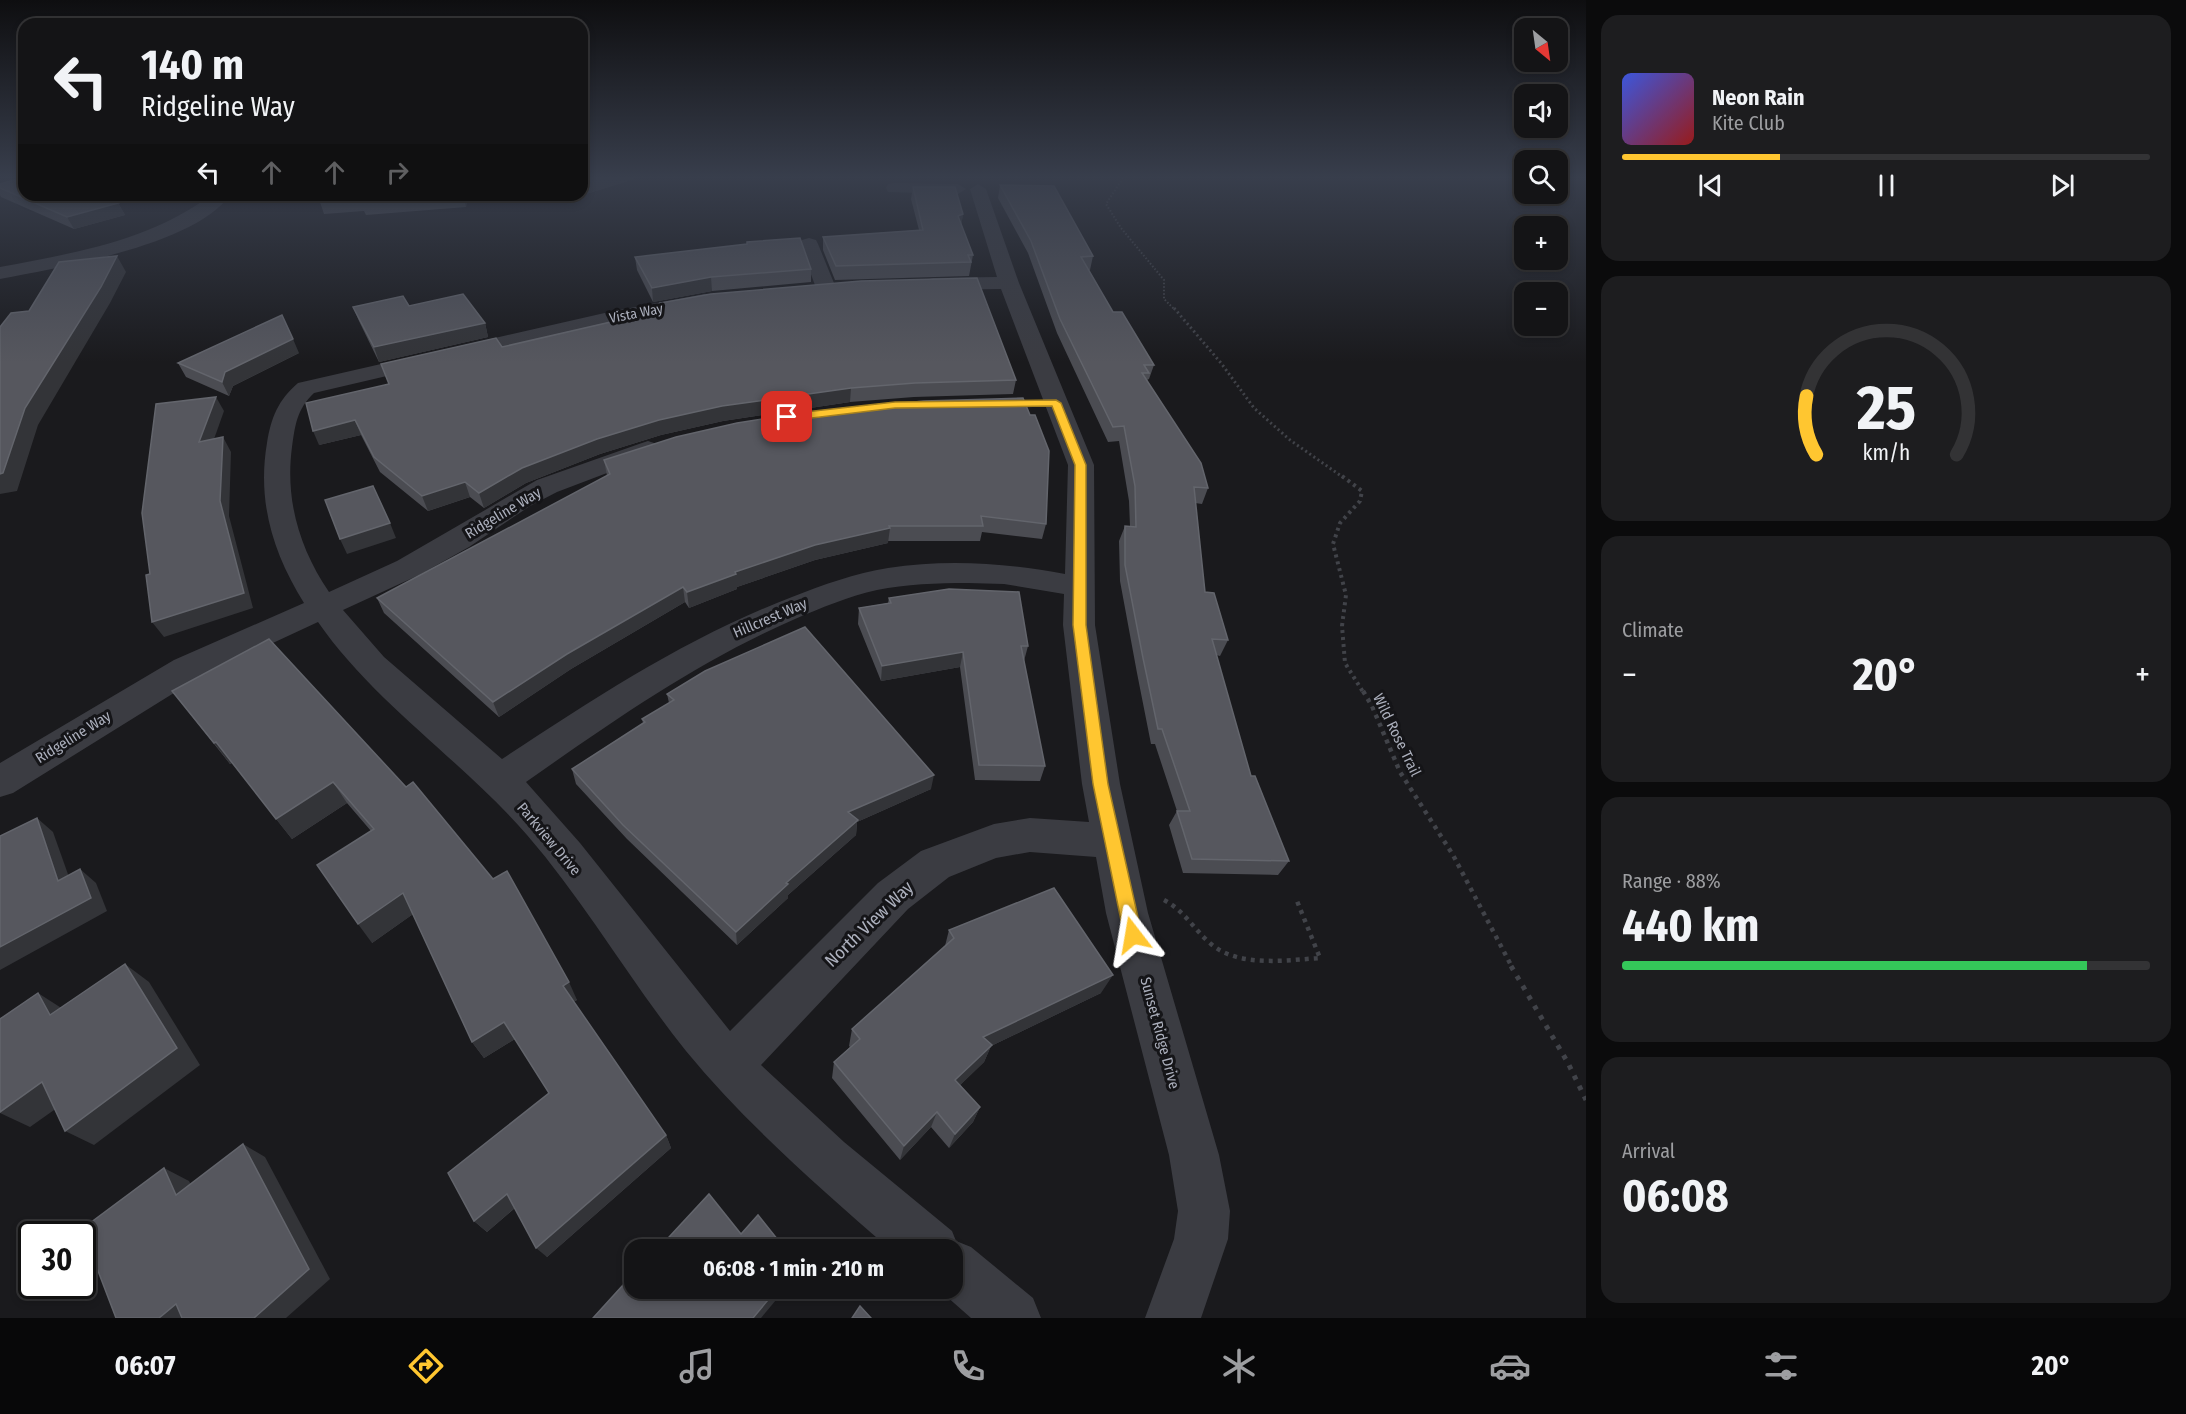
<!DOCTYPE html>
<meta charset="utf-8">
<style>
body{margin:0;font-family:"Fira Sans Condensed",sans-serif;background:#1d1d1f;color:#f1f3f6;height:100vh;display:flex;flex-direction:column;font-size:22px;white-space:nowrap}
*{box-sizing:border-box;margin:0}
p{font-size:20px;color:#9d9ea1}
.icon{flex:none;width:33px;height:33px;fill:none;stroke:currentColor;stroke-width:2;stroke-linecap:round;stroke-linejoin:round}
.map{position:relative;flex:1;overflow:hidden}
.drawer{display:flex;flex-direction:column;gap:15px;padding:15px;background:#0b0b0c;width:600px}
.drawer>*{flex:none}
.hud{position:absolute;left:18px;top:18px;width:570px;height:183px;border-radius:18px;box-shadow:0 3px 9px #0003,0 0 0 2px #333335;background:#141416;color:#f1f3f6;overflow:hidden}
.needle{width:39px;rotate:151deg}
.tools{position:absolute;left:1514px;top:18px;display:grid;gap:12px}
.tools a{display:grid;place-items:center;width:54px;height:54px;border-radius:12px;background:#141416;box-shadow:0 3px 9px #0003,0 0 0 2px #333335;font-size:30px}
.speed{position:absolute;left:18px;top:1221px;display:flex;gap:12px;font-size:30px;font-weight:700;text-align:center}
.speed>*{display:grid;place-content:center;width:78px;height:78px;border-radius:50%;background:#141416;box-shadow:0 3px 9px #0003,0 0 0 2px #333335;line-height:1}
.speed .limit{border:3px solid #111;border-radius:9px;background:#fff;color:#111}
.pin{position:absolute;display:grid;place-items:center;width:51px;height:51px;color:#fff;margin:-26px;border-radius:12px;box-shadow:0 3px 9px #0006}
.me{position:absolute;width:66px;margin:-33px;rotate:346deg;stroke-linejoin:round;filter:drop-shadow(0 0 4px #0008)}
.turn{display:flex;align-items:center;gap:21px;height:126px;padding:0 24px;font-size:27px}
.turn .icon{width:78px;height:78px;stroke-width:2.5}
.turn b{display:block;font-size:42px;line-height:51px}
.lanes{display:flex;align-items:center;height:57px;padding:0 24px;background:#0003;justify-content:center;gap:30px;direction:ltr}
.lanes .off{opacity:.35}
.big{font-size:45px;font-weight:700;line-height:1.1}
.drawer .tile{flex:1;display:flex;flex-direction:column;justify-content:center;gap:9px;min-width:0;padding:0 21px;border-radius:18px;background:#1d1d1f}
.drawer .dial{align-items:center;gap:0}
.dial svg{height:156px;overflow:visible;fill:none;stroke:#333335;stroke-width:7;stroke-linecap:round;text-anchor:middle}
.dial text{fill:#f1f3f6;stroke:none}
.song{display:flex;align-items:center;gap:18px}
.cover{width:72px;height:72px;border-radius:9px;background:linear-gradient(135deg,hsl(230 70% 55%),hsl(0 70% 35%))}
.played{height:6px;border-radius:3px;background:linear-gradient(90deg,#ffc630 30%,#333335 30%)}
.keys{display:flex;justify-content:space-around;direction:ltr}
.heat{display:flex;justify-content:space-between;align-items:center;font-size:33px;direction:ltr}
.charge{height:9px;border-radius:4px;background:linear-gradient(90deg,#34c759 88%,#333335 0)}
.trip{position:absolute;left:624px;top:1239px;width:339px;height:60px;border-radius:18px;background:#141416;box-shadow:0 3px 9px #0003,0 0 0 2px #333335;font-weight:700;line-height:60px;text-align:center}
.menu{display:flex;height:96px;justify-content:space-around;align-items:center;background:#080809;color:#9d9ea1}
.menu .icon{width:42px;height:42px}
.menu .on{color:#ffc630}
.menu b{font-size:27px;color:#f1f3f6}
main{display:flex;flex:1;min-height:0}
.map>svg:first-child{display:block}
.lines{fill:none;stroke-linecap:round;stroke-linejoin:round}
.path-far4{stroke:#414349;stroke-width:2;stroke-dasharray:1.5 2;stroke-linecap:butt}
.path-far3{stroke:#414349;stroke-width:3;stroke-dasharray:2 3;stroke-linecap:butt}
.path-far2{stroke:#414349;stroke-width:4;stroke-dasharray:3 4;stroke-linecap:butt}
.path-far1{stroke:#414349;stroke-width:4.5;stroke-dasharray:4 5;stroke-linecap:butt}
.path{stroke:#414349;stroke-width:5;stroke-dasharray:4.5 7;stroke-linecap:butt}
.minor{fill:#3b3c42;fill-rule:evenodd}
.wall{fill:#4b4c52}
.shaded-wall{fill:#333438}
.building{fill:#56575e;stroke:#63656c;stroke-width:1.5}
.route{fill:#ffc630;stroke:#a6811f;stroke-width:1.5}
.labels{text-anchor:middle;stroke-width:6;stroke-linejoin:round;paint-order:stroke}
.far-street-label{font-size:14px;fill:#acb0bd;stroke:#151518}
.street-label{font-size:15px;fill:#acb0bd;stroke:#151518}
.near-street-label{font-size:18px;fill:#acb0bd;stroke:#151518}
</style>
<main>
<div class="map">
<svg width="1586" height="1318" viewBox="0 0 1586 1318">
<rect width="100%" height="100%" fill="#1a1a1d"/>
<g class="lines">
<path class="path-far4" d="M1123,178L1106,204L1121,228L1164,280V299L1175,310"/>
<path class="path-far3" d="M1174,308L1221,363L1254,408L1290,440L1344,478"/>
<path class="path-far2" d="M1342,476L1362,491L1360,501L1340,523L1333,544L1346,595L1342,626L1345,663L1363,692"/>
<g class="path-far1">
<path d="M1363,691L1372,706L1400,772L1453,855L1512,967"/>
<path d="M1164,900C1185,911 1194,930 1211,944C1239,968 1287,960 1320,958L1297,901"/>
</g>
<path class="path" d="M1511,966L1568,1063L1586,1100"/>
<g class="minor">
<path d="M894,183L958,184L966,189L958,194L888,192L886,188L888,184Z"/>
<path d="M978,184L986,189L1019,283L1094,465L1095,625L1120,784L1148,913L1219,1155L1230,1211L1228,1239L1201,1318H1145L1174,1239L1178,1211L1169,1155L1106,913L1096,857L1030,852L996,858L949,877L908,909L761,1065L844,1142L952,1231L956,1241L971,1247L1033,1298L1041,1318H971L937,1288H952V1250H891C819,1187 747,1125 686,1051C630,981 585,902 527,835C462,760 375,704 318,622L198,678L13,793L0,797V763L174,660L304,603C273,553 257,502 267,443C271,418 278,400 298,383L609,312L705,294L712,296L715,300L712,304L705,306L609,324L314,393C297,409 295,425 292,447C285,499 299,548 329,592L397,561L537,480L639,444L648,441L657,444L661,449L657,454L557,492L530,506L469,547L419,575L343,610L384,657L502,759C595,698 687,637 792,597C823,585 855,573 888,568C947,559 1006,563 1065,574L1068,465L1001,289L933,290L926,288L923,284L926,280L933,278L997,277L970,189ZM968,583L1004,584L1064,594L1063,625L1082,784L1089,822L1030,818L994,824L921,851L878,883L730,1031L580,843L526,782C613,721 698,661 795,619C821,608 849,596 877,590C906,584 937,583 968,583Z"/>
<path d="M211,195H230C195,245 58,268 0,279V267C74,253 150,241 211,195Z"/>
<path d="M809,238L816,240L818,244L836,288L833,292H819L816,288L800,244L802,240Z"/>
</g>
</g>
<g class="wall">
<path d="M582,178H634L628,181L586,194L582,192Z"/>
<path d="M0,184L118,203L125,215L74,229L1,197L0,195Z"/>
<path d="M1000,185L1093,256L1090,270H1089L1113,312L1154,365L1149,379L1147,380L1208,488L1202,504L1195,503L1205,592L1228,640L1220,656L1216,655L1251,776L1289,861L1278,875L1183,873L1169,825L1177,811L1155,744H1151L1137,673L1120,581L1119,541L1125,526H1130L1129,501L1119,441L1108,442L1057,333L1028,253L998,198Z"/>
<path d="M913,187L963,214L961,225L973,255L969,276L835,280L823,250V237L919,230L911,199Z"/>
<path d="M321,195H468L466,207L366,215L364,211L324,214L319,199Z"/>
<path d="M635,257L811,269V282L712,291L653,302L637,270Z"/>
<path d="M660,303L1016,380L1013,394L914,397L850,402L723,421L661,435L600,454L526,483L484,508L470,497L428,511L380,472L361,435L319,445L388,384L502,347L660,310Z"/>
<path d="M409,306L485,323L488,337L379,362L359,321L353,307Z"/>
<path d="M299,353L233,386L229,396L186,377L178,363Z"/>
<path d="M604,460L1046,524L1042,539L982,532L980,541H888V543L815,560L737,587V589L689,608L685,602L571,669L499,717L384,613L377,598L607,476Z"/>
<path d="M889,598L1028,646L1024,661L1045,766L1040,781L975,780L960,667L881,681L858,624L859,608L888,603Z"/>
<path d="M269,639L577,1000L573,1002L666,1135L671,1148L547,1257L515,1208L487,1232L474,1221L549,1093L515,1039L484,1058L472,1042L413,914L372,943L371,831L347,803L292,839L232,763L230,764L172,691Z"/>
<path d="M667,694L931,789L857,822L856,835L788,895V898L737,945L627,839L576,784L572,769L643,723L642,719L669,703Z"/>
<path d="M949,930L1101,993L991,1046L984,1062L960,1085L980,1107L973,1122L949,1148L931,1127L900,1160L832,1078L834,1062L850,1047L849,1046L852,1029L945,946Z"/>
</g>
<g class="shaded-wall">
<path d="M589,178H634L628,181L586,194L583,179Z"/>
<path d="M463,195H468L466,207Z"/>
<path d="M118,203L125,215L74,229L67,217Z"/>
<path d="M963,214L961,227L958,216Z"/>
<path d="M117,256L126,272L110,303L38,425L17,491L0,494V474L25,408Z"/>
<path d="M711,277L712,291L653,302L652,288Z"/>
<path d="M485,323L488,337L379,362L374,347Z"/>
<path d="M293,339L299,353L233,386L229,396L222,382L225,372Z"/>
<path d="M851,388L850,402L723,421L661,435L600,454L526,483L484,508L479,493L522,468L597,439L659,420L722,406Z"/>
<path d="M216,397L224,411L208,456L199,442Z"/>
<path d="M355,420L361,435L319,445L313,431Z"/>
<path d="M223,437L231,452L229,516L253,608L164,637L152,622L220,501Z"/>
<path d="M465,482L470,497L428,511L422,496Z"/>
<path d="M390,523L396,538L347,554L340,539Z"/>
<path d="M890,528L888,543L815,560L737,587V589L689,608L687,592L735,572L815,545Z"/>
<path d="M683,587L685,602L571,669L499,717L493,702L567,654Z"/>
<path d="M963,652L960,667L881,681L882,666Z"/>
<path d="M216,742L232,763L230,764L214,743Z"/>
<path d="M934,775L931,789L857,822L856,835L788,895V898L737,945L736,932L786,883L848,812Z"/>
<path d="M333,782L347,803L292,839L276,819Z"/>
<path d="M37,818L53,832L75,894L58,881Z"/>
<path d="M80,869L96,883L107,911L0,970V947Z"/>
<path d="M403,893L416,912L372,943L358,924Z"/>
<path d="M125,964L149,982L200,1065L94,1145L65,1131Z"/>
<path d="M1113,975L1101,993L991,1046L984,1062L949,1096L955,1080L983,1037Z"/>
<path d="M569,982L577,1000L570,1003L563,986Z"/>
<path d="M38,993L66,1011L50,1015Z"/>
<path d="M504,1022L515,1039L484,1058L472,1042Z"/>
<path d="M42,1082L71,1098L30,1127L0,1113V1112Z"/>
<path d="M980,1107L973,1122L949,1148L955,1134Z"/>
<path d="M937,1112L931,1127L900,1160L904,1146Z"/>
<path d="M666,1135L671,1148L547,1257L536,1248Z"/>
<path d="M243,1144L265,1157L330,1279L286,1318H254Z"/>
<path d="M164,1168L189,1181L202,1207L176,1195Z"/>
<path d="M507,1194L518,1205L487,1232L474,1221Z"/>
<path d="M778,1288H786L761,1318H753Z"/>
<path d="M176,1304L196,1318H159Z"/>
</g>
<g class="building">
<path d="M20,178H24V195H99L118,203L67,217L0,188V184Z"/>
<path d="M1000,185L1054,186L1093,256L1081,257L1113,312H1122L1154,365H1144L1149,373H1142L1201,463L1208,488L1194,487L1205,592L1214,593L1228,640L1212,639L1251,776H1255L1289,861L1192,859L1177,811H1190L1162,729H1158L1143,658L1125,565V526L1136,527L1135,486L1124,426L1113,427L1060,319L1031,241Z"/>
<path d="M913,187H955L963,214L958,216L973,255H968L971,262L836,266L823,237L923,230Z"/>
<path d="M321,195H427L361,200L362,196L319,199Z"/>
<path d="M800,238L811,269L711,277L652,288L635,257L747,244V242Z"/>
<path d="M117,256L101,287L25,408L3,473L0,474V327L11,313L29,311L59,262Z"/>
<path d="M977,278L1016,380L915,383L851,388L722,406L659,420L597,439L522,468L479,493L465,482L422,496L374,457L355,420L313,431L306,403L389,384L381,364L496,338L502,347L663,310L660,303L711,294L861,281Z"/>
<path d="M463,294L485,323L374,347L353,307L403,296L409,306Z"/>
<path d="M282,315L293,339L225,372L222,382L178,363Z"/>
<path d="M216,397L199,442L223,437L220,501L244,593L152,622L146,575L150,574L142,513L156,404Z"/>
<path d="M1023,398L1030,415H1035L1049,451L1046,524L981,516L983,526H889L890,528L815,545L735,572L736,574L687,592L683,587L567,654L493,702L377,598L610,474L604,460L676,437L737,423L799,413L924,401Z"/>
<path d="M373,486L390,523L340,539L325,500Z"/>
<path d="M949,589L1019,592L1028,646H1021L1045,766L979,765L963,652L882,666L859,608L891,603L889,598Z"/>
<path d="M805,627L934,775L848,812L858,820L786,883L788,884L736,932L623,825L572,769L645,722L642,719L674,700L667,694L705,671Z"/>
<path d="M269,639L406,787L413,782L493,879L507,871L569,982L563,986L666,1135L536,1248L507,1194L474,1221L448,1173L549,1093L504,1022L472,1042L403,893L358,924L317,865L374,829L333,782L276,819L216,742L214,743L172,691Z"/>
<path d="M37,818L58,881L80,869L91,898L0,947V836Z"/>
<path d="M1054,888L1113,975L983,1037L992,1045L955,1080L980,1107L955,1134L937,1112L904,1146L834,1062L860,1039L852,1029L954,938L949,930Z"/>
<path d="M125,964L177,1048L65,1131L42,1082L0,1112V1019L38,993L50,1015Z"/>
<path d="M243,1144L309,1269L254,1318H182L176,1304L159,1318H116L82,1229L164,1168L176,1195Z"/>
<path d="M709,1194L741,1234L758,1215L786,1250H657Z"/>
<path d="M634,1273V1288H778L753,1318H593Z"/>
<path d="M860,1306L871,1318H852Z"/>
</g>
<linearGradient id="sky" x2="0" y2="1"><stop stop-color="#0e0e10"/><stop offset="0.49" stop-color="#383e4c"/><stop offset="1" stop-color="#383e4c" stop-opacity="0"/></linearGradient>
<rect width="1586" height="362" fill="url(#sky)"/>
<path class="route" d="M1056,400L1061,403L1086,465V625L1108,784L1142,935L1139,941L1133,944L1127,941L1124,935L1093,784L1073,625L1075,465L1052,406L895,408L787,421L782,417L787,414L895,402Z"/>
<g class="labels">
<g class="far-street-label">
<text transform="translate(636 313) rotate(-11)" y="5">Vista Way</text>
</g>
<g class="street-label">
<text transform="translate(503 513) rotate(-31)" y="5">Ridgeline Way</text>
<text transform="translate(770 618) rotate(-23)" y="5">Hillcrest Way</text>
<text transform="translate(1397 735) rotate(64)" y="5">Wild Rose Trail</text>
<text transform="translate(73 737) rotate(-32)" y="5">Ridgeline Way</text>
<text transform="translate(549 839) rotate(50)" y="5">Parkview Drive</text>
<text transform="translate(1160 1033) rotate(75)" y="5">Sunset Ridge Drive</text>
</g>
<g class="near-street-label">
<text transform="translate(869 924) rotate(-44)" y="6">North View Way</text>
</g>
</g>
</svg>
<div class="tools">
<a><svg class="needle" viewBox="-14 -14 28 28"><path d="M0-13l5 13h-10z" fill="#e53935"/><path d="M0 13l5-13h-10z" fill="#9d9ea1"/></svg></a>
<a><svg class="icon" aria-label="sound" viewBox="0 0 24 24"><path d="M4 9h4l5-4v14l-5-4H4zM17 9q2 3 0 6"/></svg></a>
<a><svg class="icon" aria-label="search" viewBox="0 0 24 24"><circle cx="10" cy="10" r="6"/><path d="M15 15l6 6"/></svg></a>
<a>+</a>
<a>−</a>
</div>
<div class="speed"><div class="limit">30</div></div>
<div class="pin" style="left:787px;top:417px;background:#d93025"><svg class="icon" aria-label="arrive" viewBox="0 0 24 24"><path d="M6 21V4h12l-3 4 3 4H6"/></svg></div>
<svg class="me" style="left:1133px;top:935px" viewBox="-20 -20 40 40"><path d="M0-17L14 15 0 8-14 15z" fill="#ffc630" stroke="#fff" stroke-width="4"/></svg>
<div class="trip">06:08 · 1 min · 210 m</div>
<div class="hud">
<div class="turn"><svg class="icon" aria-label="left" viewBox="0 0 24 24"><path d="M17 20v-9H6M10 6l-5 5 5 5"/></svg><div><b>140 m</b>Ridgeline Way</div></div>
<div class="lanes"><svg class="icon" aria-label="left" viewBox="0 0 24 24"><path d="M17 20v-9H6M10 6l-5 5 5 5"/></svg><svg class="icon off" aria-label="ahead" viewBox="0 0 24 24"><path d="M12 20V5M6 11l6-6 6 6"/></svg><svg class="icon off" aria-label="ahead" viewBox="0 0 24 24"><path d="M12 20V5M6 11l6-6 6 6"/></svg><svg class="icon off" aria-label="right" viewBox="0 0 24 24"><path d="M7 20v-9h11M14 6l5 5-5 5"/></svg></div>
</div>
</div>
<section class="drawer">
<div class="tile">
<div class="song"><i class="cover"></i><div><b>Neon Rain</b><p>Kite Club</p></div></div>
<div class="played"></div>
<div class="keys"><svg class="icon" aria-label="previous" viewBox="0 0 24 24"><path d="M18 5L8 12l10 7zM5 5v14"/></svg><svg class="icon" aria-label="pause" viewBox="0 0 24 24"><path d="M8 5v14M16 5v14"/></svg><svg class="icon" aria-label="next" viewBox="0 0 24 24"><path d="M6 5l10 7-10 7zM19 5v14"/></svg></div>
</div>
<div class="tile dial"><svg viewBox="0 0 100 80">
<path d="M14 69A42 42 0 1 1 86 69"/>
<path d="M14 69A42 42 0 0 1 9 39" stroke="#ffc630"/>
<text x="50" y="56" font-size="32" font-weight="700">25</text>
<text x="50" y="72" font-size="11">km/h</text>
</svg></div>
<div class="tile"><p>Climate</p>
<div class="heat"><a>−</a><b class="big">20°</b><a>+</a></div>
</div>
<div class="tile"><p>Range · 88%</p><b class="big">440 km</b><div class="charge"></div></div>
<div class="tile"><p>Arrival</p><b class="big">06:08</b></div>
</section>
</main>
<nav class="menu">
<b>06:07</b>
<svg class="icon on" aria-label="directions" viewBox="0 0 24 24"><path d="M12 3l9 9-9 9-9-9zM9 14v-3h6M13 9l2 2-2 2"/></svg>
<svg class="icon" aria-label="music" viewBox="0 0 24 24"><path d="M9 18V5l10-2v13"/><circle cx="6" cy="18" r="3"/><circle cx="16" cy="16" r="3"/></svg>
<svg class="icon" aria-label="phone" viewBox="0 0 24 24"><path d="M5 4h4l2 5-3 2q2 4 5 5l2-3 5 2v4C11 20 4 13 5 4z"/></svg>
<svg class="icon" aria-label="climate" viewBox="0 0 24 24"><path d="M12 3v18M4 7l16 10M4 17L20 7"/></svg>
<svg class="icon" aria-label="car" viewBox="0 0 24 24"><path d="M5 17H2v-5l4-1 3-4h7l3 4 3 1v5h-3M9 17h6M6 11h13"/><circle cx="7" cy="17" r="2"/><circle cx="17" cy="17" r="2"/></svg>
<svg class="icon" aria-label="filters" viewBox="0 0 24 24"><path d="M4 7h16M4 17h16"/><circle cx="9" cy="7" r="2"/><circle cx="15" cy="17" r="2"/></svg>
<b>20°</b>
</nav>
